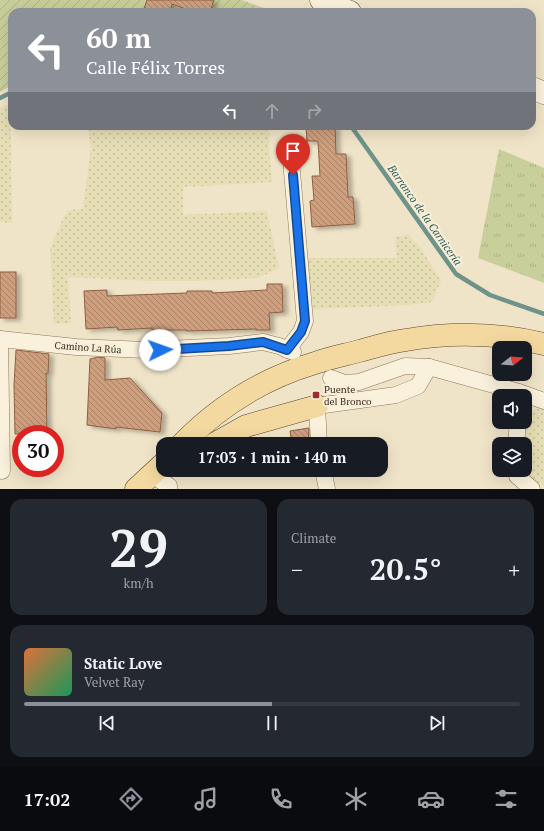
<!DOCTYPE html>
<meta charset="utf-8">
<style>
body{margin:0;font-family:"PT Serif",serif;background:#242831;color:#f1f3f6;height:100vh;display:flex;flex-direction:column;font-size:15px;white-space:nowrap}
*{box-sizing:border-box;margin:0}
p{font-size:13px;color:#9ea1a6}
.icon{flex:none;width:22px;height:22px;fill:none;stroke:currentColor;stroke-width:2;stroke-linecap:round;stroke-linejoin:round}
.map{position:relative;height:489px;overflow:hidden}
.details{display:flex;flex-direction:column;gap:10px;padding:10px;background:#0d0f14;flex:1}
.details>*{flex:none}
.banner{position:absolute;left:8px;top:8px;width:528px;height:122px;border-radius:12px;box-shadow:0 4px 16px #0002;background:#8c9099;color:#fff;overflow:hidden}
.needle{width:26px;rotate:73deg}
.controls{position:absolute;left:492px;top:341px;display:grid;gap:8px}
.controls a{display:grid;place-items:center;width:40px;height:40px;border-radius:8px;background:#171b24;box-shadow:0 4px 16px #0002;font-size:20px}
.speed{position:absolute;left:12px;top:425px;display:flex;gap:8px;font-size:20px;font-weight:700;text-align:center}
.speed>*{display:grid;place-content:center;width:52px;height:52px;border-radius:50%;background:#171b24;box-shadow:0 4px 16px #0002;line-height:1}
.speed .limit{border:6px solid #d22;background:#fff;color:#111}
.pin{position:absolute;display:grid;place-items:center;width:34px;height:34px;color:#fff;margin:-41px -17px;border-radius:50% 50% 50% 0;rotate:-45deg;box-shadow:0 0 4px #0007}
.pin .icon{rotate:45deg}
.me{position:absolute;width:44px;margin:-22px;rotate:87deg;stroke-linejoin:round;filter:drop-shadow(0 0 3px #0008)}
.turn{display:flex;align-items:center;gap:14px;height:84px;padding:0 12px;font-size:18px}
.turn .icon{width:52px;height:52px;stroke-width:2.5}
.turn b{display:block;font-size:28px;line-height:34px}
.lanes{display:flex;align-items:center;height:38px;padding:0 12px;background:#0003;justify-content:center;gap:20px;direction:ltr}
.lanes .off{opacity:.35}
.big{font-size:30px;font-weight:700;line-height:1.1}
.details .widget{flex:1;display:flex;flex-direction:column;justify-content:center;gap:6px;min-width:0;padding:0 14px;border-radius:12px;background:#242831}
.details .dial{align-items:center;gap:0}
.dial b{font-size:52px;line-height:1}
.song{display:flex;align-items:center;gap:12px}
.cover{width:48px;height:48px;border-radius:6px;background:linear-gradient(135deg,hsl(20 70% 55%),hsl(150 70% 35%))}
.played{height:4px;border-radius:2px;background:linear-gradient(90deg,#8c9099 50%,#363941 50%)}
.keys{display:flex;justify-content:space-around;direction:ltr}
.heat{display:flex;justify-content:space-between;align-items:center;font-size:22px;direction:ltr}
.details .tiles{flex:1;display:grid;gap:10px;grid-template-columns:1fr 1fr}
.widget:last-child{grid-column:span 2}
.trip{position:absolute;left:156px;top:437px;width:232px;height:40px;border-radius:12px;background:#171b24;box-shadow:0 4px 16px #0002;font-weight:700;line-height:40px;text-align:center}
.tabs{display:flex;height:64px;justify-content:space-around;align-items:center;background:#090b0e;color:#9ea1a6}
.tabs .icon{width:28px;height:28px}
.tabs .on{color:#8c9099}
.tabs b{font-size:18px;color:#f1f3f6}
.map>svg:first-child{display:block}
.farmland{fill:url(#farmland-dots)}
.grass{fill:url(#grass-tufts)}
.garden{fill:url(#garden-furrows)}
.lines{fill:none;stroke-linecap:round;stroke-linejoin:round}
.stream{stroke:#6f938a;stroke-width:4.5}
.building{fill:url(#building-back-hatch);stroke:#8d5f41;filter:url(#shadow)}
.minor-casing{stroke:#8d765c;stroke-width:17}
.secondary-casing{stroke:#6f573f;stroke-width:23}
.primary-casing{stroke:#5b4430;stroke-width:23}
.minor{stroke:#faf1dc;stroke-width:16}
.secondary{stroke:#faf1dc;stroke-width:22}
.primary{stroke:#f3d9a0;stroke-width:22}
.route-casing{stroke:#114b97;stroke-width:10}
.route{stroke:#1a73e8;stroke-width:7}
.poi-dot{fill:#9e2a2b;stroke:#f7eed8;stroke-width:1.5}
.labels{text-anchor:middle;stroke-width:4;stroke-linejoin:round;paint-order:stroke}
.street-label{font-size:10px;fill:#3d2e20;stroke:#f7eed8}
.poi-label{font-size:10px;fill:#3d2e20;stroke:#f7eed8;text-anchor:start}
.water-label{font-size:11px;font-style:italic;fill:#2f5d5a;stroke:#f7eed8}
</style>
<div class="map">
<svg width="544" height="489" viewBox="0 0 544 489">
<defs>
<pattern id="farmland-dots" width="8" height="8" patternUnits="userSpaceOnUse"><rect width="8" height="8" fill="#e6deb5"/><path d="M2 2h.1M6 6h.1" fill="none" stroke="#c6bf9b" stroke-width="1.8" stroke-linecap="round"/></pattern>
<pattern id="grass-tufts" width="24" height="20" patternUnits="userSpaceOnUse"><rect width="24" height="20" fill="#c9cf9b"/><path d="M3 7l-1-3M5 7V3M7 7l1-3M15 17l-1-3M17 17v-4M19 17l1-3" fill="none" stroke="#aeb285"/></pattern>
<pattern id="garden-furrows" width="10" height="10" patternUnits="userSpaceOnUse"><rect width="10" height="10" fill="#c9cf9b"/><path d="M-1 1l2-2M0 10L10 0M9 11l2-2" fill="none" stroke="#aeb285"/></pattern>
<pattern id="building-back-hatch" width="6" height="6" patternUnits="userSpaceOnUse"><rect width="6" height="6" fill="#cf9f7d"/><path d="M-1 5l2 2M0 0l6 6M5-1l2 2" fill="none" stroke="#a98266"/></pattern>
<filter id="shadow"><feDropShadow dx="4.5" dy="2.5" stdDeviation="2" flood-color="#0004"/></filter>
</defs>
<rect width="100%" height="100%" fill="#f0e4c8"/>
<g class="farmland">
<path d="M10,104L12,223L0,222V108Z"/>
<path d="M88,126H270L269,145L272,182L183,187V215L267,211L279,268L258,278L198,281H147L68,277L71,323L54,324L50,248L62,221L69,210L83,209L91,147Z"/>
<path d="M408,234L420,247L441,281L432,302L408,305L313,309L307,258H397L395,237Z"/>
<path d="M541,408L544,409V486L525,475L524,441L530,411Z"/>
</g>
<path class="grass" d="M499,149L544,168V283L478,258Z"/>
<path class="garden" d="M0,0H242L269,10V12H12V85L0,92Z"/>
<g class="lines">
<g class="stream">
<path d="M0,98L12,92"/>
<path d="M351,126L456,274L490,295L544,314"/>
</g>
</g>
<g class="building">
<path d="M147,0H214L210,12H194L172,4L170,12H143Z"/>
<path d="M335,126L336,154H346L348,197H353L355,224L312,227L310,201L314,200L312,176H320L319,158L318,141H307L306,127Z"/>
<rect x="0" y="272" width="16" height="46"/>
<path d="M267,284H282L283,312L269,313L270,330H256V329L187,331V330H152V328L118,330L117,327L86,329L84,291L107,290V296L187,293V291H212V293L267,290Z"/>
<path d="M16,350L49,354L48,374L46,373L47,434H15L14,385Z"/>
<path d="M98,357L105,358V380L130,378L162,413L160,432L116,427V429L87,425L90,359Z"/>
<path d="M309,428L308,444H292L290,431Z"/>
</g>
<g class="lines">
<g class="minor-casing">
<g id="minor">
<path d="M0,339L76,347L146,350L229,346L263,342L279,346L293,352"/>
<path d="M0,339L2,471"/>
<path d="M287,350L301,332L305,321L291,160"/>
<path d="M331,378L344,383L359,382L405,366L429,367L519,392L544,401"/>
<path d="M319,444L317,406L396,395L418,386L429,367"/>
<path d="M516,444L518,422"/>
<path d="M323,470L327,489"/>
<path d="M517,470V476L532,489"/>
<path d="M152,475L169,486V489"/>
</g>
</g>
<g class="secondary-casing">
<g id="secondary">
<path d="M321,0L350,12"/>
<path d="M532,88L544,93"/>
</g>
</g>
<g class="primary-casing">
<g id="primary">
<path d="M182,444C219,406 265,378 315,363C329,358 344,355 359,351C374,347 390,342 406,340C452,332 498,333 544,344"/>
<path d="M214,444L246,426L317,406"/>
<path d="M136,489L163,464"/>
</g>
</g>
<use href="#minor" class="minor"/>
<use href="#secondary" class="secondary"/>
<use href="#primary" class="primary"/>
</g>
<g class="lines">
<g class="route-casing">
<path id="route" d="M160,350L229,346L263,342L287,350L301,332L305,321L293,175"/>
</g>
<use href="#route" class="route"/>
</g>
<rect class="poi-dot" x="312" y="391" width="8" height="8" rx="2"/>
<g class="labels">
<g class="street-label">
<text transform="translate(88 347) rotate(4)" y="4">Camino La Rúa</text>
</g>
<g class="poi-label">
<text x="324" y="393">Puente<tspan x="324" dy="12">del Bronco</tspan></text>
</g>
<g class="water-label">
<text transform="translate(425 215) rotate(55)" y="4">Barranco de la Carnicería</text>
</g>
</g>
</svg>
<div class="controls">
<a><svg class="needle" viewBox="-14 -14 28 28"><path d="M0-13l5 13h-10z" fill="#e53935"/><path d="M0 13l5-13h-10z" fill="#9ea1a6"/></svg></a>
<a><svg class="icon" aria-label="sound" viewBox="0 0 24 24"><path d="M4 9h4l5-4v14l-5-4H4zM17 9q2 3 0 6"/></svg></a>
<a><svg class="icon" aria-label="layers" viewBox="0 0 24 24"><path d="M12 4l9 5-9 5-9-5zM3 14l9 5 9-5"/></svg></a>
</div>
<div class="speed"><div class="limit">30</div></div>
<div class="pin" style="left:293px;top:175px;background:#d93025"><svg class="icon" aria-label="arrive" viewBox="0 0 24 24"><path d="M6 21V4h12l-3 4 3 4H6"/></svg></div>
<svg class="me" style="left:160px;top:350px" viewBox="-20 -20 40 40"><circle r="19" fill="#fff"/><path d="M0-13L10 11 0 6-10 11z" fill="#1a73e8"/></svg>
<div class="trip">17:03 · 1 min · 140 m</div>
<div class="banner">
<div class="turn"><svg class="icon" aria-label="left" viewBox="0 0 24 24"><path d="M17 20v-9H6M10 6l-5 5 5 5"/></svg><div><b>60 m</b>Calle Félix Torres</div></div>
<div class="lanes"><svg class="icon" aria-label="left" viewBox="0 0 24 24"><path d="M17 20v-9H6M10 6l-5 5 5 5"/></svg><svg class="icon off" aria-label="ahead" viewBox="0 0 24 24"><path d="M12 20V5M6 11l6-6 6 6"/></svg><svg class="icon off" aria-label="right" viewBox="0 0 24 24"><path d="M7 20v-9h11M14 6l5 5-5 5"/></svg></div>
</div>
</div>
<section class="details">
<div class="tiles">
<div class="widget dial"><b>29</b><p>km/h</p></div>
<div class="widget"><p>Climate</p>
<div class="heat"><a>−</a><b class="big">20.5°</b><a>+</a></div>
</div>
<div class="widget">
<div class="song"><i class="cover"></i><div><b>Static Love</b><p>Velvet Ray</p></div></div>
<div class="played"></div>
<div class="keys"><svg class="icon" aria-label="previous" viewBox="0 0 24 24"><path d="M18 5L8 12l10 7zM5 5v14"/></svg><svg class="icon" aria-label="pause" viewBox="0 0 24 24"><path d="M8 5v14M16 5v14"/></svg><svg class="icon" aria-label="next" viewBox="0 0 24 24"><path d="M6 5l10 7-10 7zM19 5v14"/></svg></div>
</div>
</div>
</section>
<nav class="tabs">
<b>17:02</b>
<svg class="icon on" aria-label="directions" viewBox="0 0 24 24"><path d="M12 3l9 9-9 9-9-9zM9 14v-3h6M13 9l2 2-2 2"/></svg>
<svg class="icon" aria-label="music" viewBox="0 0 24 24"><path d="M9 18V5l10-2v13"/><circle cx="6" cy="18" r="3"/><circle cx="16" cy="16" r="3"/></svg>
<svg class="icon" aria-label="phone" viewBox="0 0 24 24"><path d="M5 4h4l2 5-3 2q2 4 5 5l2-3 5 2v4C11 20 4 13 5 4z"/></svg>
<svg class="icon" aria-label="climate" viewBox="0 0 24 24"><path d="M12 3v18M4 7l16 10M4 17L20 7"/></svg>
<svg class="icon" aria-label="car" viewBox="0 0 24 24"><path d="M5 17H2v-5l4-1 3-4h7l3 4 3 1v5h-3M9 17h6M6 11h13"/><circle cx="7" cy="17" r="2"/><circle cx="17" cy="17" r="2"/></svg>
<svg class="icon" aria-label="filters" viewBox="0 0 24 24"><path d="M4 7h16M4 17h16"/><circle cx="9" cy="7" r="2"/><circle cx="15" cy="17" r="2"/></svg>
</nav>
